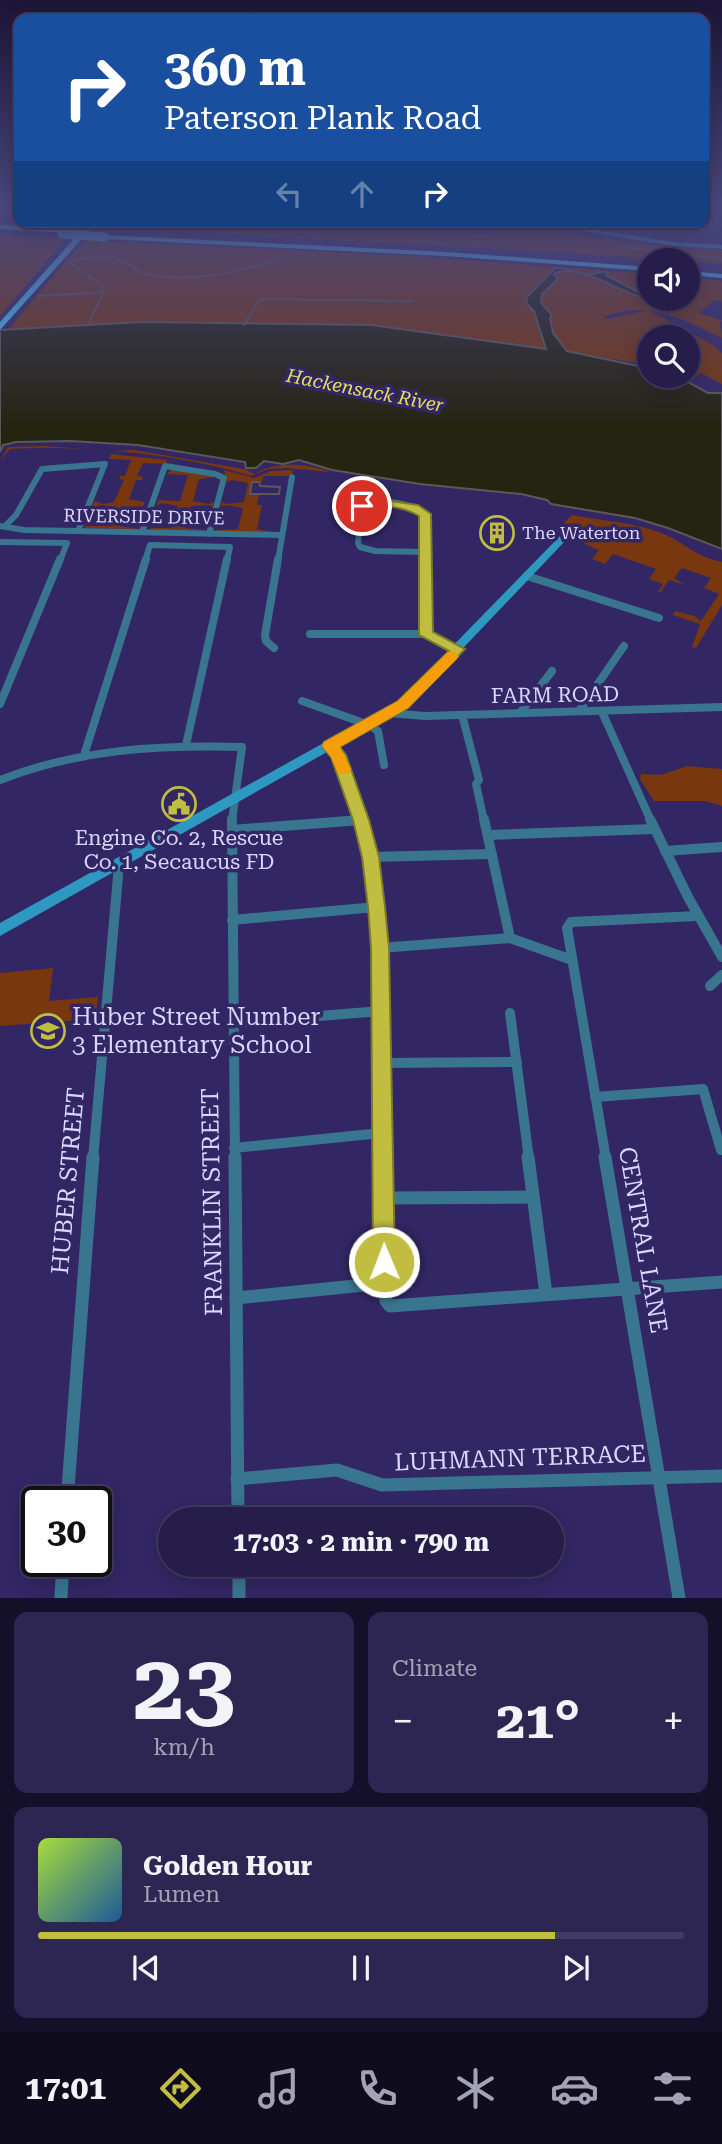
<!DOCTYPE html>
<meta charset="utf-8">
<style>
body{margin:0;font-family:"Roboto Serif",serif;background:#2e2652;color:#f1f3f6;height:100vh;display:flex;flex-direction:column;font-size:26px;white-space:nowrap}
*{box-sizing:border-box;margin:0}
p{font-size:23px;color:#a4a2b5}
.icon{flex:none;width:38px;height:38px;fill:none;stroke:currentColor;stroke-width:2;stroke-linecap:round;stroke-linejoin:round}
.map{position:relative;height:1598px;overflow:hidden}
.drawer{display:flex;flex-direction:column;gap:14px;padding:14px;background:#151029;flex:1}
.drawer>*{flex:none}
.banner{position:absolute;left:14px;top:14px;width:695px;height:214px;border-radius:14px;box-shadow:0 4px 18px #0003,0 0 0 2px #423b63;background:#1a4fa0;color:#fff;overflow:hidden}
.buttons{position:absolute;left:637px;top:248px;display:grid;gap:14px}
.buttons a{display:grid;place-items:center;width:63px;height:63px;border-radius:50%;background:#261d4b;box-shadow:0 4px 18px #0003,0 0 0 2px #423b63;font-size:35px}
.speed{position:absolute;left:21px;top:1486px;display:flex;gap:14px;font-size:35px;font-weight:700;text-align:center}
.speed>*{display:grid;place-content:center;width:91px;height:91px;border-radius:50%;background:#261d4b;box-shadow:0 4px 18px #0003,0 0 0 2px #423b63;line-height:1}
.speed .limit{border:4px solid #111;border-radius:10px;background:#fff;color:#111}
.pin{position:absolute;display:grid;place-items:center;width:60px;height:60px;color:#fff;margin:-30px;border:4px solid #fff;border-radius:50%;box-shadow:0 2px 7px #0007}
.me{position:absolute;width:77px;margin:-38px;rotate:359deg;stroke-linejoin:round;filter:drop-shadow(0 0 5px #0008)}
.turn{display:flex;align-items:center;gap:24px;height:147px;padding:0 35px;font-size:32px}
.turn .icon{width:91px;height:91px;stroke-width:2.5}
.turn b{display:block;font-size:49px;line-height:60px}
.lanes{display:flex;align-items:center;height:66px;padding:0 35px;background:#0003;justify-content:center;gap:35px;direction:ltr}
.lanes .off{opacity:.35}
.big{font-size:52px;font-weight:700;line-height:1.1}
.drawer .card{flex:1;display:flex;flex-direction:column;justify-content:center;gap:10px;min-width:0;padding:0 24px;border-radius:14px;background:#2e2652}
.drawer .dial{align-items:center;gap:0}
.dial b{font-size:91px;line-height:1}
.song{display:flex;align-items:center;gap:21px}
.cover{width:84px;height:84px;border-radius:10px;background:linear-gradient(135deg,hsl(80 70% 55%),hsl(210 70% 35%))}
.played{height:7px;border-radius:4px;background:linear-gradient(90deg,#c1bd40 80%,#423b63 80%)}
.keys{display:flex;justify-content:space-around;direction:ltr}
.heat{display:flex;justify-content:space-between;align-items:center;font-size:38px;direction:ltr}
.drawer .tiles{flex:1;display:grid;gap:14px;grid-template-columns:1fr 1fr}
.card:last-child{grid-column:span 2}
.trip{position:absolute;left:158px;top:1507px;width:406px;height:70px;border-radius:35px;background:#261d4b;box-shadow:0 4px 18px #0003,0 0 0 2px #423b63;font-weight:700;line-height:70px;text-align:center}
.tab-bar{display:flex;height:112px;justify-content:space-around;align-items:center;background:#0f0c1e;color:#a4a2b5}
.tab-bar .icon{width:49px;height:49px}
.tab-bar .active{color:#c1bd40}
.tab-bar b{font-size:32px;color:#f1f3f6}
.map>svg:first-child{display:block}
.green{fill:#78370e}
.water{fill:#252411;stroke:#5b5958;stroke-width:2}
.lines{fill:none;stroke-linecap:round;stroke-linejoin:round}
.stream{stroke:#5b5958;stroke-width:2}
.street-far3{stroke:#39758e;stroke-width:6}
.street-far2{stroke:#39758e;stroke-width:8}
.street-far1{stroke:#39758e;stroke-width:10}
.street{stroke:#39758e;stroke-width:13}
.secondary{fill:#2d99c1;fill-rule:evenodd}
.highway{fill:#4acbfc;fill-rule:evenodd}
.secondary-bridge{stroke:#2d99c1;stroke-width:6}
.highway-bridge{stroke:#4acbfc;stroke-width:9}
.route{fill:#c1bd40;stroke:#7d7b2a;stroke-width:2}
.slow{fill:#f59e0b}
.labels{text-anchor:middle;stroke-width:7;stroke-linejoin:round;paint-order:stroke}
.far-street-label{font-size:18px;fill:#d8d6fc;stroke:#322764}
.far-poi-label{font-size:18px;fill:#d8d6fc;stroke:#322764;text-anchor:start}
.far-water-label{font-size:19px;font-style:italic;fill:#e4e059;stroke:#322764}
.street-label{font-size:21px;fill:#d8d6fc;stroke:#322764}
.poi-label{font-size:21px;fill:#d8d6fc;stroke:#322764}
.near-poi-label{font-size:24px;fill:#d8d6fc;stroke:#322764;text-anchor:start}
.near-street-label{font-size:24px;fill:#d8d6fc;stroke:#322764}
</style>
<div class="map">
<svg width="722" height="1598" viewBox="0 0 722 1598">
<rect width="100%" height="100%" fill="#322764"/>
<g class="green">
<path d="M180,222H321L329,226L480,233H492L517,223L588,237L688,249L722,250V264L541,251L216,234V227Z"/>
<path d="M116,223L192,227L207,231L204,233L106,227Z"/>
<path d="M0,235L66,238L0,316Z"/>
<path d="M87,240L411,256L649,274V299H688V277L722,281V301L714,300L699,313L722,320L720,322L722,338C683,319 647,299 604,317L608,319L648,310L713,345L722,353V384L701,373L693,378L688,376V338H649V365L566,351L371,325L141,322L8,330L68,258Z"/>
<path d="M44,446L113,451L134,450L244,469L255,474C274,460 310,464 330,472L287,468L268,469L251,476C180,454 85,445 10,449L0,461L8,447Z"/>
<path d="M111,454L167,460L166,464L143,463L137,476L143,477L142,480H136L129,499L145,502L143,506L126,508L119,526L139,529L86,528L84,526H106L113,508L102,505L92,507L94,501L103,504L114,502L124,480L119,479L120,476H125L131,460L109,459Z"/>
<path d="M172,469L216,477L199,479L193,501L209,504L214,502L213,507L209,505L191,506L185,528L206,530H154L149,528H172L178,506L162,503L156,506L159,500L180,501L188,475L167,474Z"/>
<path d="M224,470L254,478L271,471L293,470L291,476H264L260,486L258,482H252L250,494H259L257,505H262L257,529L276,533L217,531L215,530L238,529L243,508L226,505L220,507L222,502L227,504L244,502L248,483L232,480L227,482Z"/>
<path d="M572,515C602,521 631,522 659,532C683,541 693,556 722,562V605L696,648L692,647L700,624L673,615L675,611L694,616L701,621L719,594L704,588L711,578L682,568L674,578L685,585L669,580L661,592H658L663,584L649,579L656,569L613,554L605,564L592,559L599,550C584,545 577,537 561,532L560,527Z"/>
<path d="M687,766L722,769V806L705,801H654L640,779L641,774L661,775Z"/>
<path d="M53,968L49,1001L98,997L96,1012L81,1014V1020L0,1026V973Z"/>
</g>
<path class="water" d="M555,268C567,268 580,274 591,274C599,274 600,269 608,273L606,275L636,291L649,294V299C624,296 577,260 554,274L558,279L542,294L541,303L552,315L550,318L553,333L567,351L643,367L649,368V376H677L708,393H722V549L668,528L635,518L551,504L547,500L521,494L420,484L332,470L299,460L283,464L264,461L256,468H246L245,462L138,445L70,441L16,442L3,445L0,452V330L141,322L371,325L546,349L534,311L527,304L526,298Z"/>
<g class="lines">
<g class="stream">
<path d="M629,248L722,259"/>
<path d="M38,296L104,292"/>
<path d="M89,324L105,287L69,262L71,260C88,258 109,254 125,262C131,265 136,271 143,273C187,284 235,273 277,260"/>
<path d="M244,325L260,299L412,301"/>
<path d="M252,482H259L260,486L280,487L279,494H250Z"/>
</g>
<g class="street-far3">
<path d="M0,526L24,530L282,535"/>
<path d="M5,526L16,515L42,469L105,464L78,531"/>
<path d="M142,532L165,466L215,474L224,478L209,534"/>
<path d="M0,542L67,543L60,561"/>
<path d="M425,552L375,551L360,547L358,543L362,506C381,498 408,502 425,514V561"/>
<path d="M145,561L150,545L230,547L227,561"/>
<path d="M278,561L292,477"/>
</g>
<g class="street-far2">
<path d="M425,559L426,634"/>
<path d="M527,576L659,618"/>
<path d="M310,634H426L458,650"/>
<path d="M274,648L266,641L265,635L278,559"/>
<path d="M302,701L369,725L378,731L384,765"/>
<path d="M0,704L60,559"/>
<path d="M579,711L624,646"/>
<path d="M602,712L651,821"/>
<path d="M389,713L425,716L722,707"/>
<path d="M520,713L552,671"/>
<path d="M462,715L479,780L476,784L484,821"/>
<path d="M186,745L227,559"/>
<path d="M329,746L342,766L360,821"/>
<path d="M85,752L146,559"/>
<path d="M0,780C79,749 158,745 242,747L232,821"/>
<path d="M351,821L361,820"/>
</g>
<g class="street-far1">
<path d="M232,819L235,1159"/>
<path d="M359,819C390,928 382,1047 384,1159"/>
<path d="M484,819L510,938"/>
<path d="M650,819L688,897L722,957"/>
<path d="M232,830L361,820"/>
<path d="M488,835L654,829"/>
<path d="M665,851L722,847"/>
<path d="M371,857L492,854"/>
<path d="M232,920L376,907"/>
<path d="M380,948L510,938L572,960"/>
<path d="M710,986L722,975"/>
<path d="M510,1013L529,1159"/>
<path d="M233,1023L381,1011"/>
<path d="M382,1063L517,1062"/>
<path d="M595,1097L703,1089L721,1150"/>
<path d="M234,1148L381,1133"/>
<path d="M93,1159L119,865"/>
<path d="M606,1159L567,928L571,922L697,916"/>
</g>
<g class="street">
<path d="M235,1157L238,1519"/>
<path d="M384,1157L386,1301L390,1306L722,1282"/>
<path d="M528,1157L546,1294"/>
<path d="M605,1157L679,1598"/>
<path d="M383,1198L533,1197"/>
<path d="M236,1298L384,1283"/>
<path d="M237,1479L337,1470L382,1485L722,1476"/>
<path d="M67,1502L93,1157"/>
<path d="M239,1564V1598"/>
<path d="M61,1598L63,1561"/>
</g>
<g class="secondary">
<path d="M529,222H545L673,242L722,245V249L673,246Z"/>
<path d="M563,535L566,536V540L407,707L0,936V923L399,701L560,536Z"/>
</g>
<g class="highway">
<path d="M8,206H19L0,214V209Z"/>
<path d="M89,222H97L0,330V322Z"/>
<path d="M0,225L66,229L70,231L66,233L0,229Z"/>
<path d="M102,235L446,252L649,267V271L446,256L105,239Z"/>
<path d="M688,271L722,274V278L688,275Z"/>
</g>
<path class="secondary-bridge" d="M11,206L19,208"/>
<path class="highway-bridge" d="M62,234L105,237"/>
</g>
<linearGradient id="sky" x2="0" y2="1"><stop stop-color="#1c1537"/><stop offset="0.48" stop-color="#49477d"/><stop offset="1" stop-color="#49477d" stop-opacity="0"/></linearGradient>
<rect width="722" height="430" fill="url(#sky)"/>
<path class="route" d="M371,498L418,505L431,514L433,632L465,649L408,708L340,747L346,755L369,820L379,857L385,907L389,948L395,1262L392,1270L384,1273L376,1270L373,1262L371,948L368,907L362,857L353,820L331,757L322,746L324,742L398,701L449,651L419,635V516C403,506 379,504 362,509L356,506Z"/>
<path class="slow" d="M453,651L459,656L457,659L408,708L340,747L351,769L349,774H338L331,757L322,746L324,742L398,701L448,652Z"/>
<defs>
<g id="building-ring" transform="scale(1.75)"><circle r="9.5" fill="#322764" stroke="#c1bd40" stroke-width="1.5"/><path d="M-4-6H4V6H1V3H-1V6H-4ZM-2.5-4.3h1.7v1.8h-1.7ZM.8-4.3h1.7v1.8H.8ZM-2.5-1h1.7V.8h-1.7ZM.8-1h1.7V.8H.8Z" fill="#c1bd40"/></g>
<g id="civic-ring" transform="scale(1.75)"><circle r="9.5" fill="#322764" stroke="#c1bd40" stroke-width="1.5"/><path d="M-.6-6.5H3V-4.5H.6V-3L4-1V1h2V6H-6V1h2V-1L-.6-3ZM-1.2 2.5V6h2.4V2.5Z" fill="#c1bd40"/></g>
<g id="school-ring" transform="scale(1.75)"><circle r="9.5" fill="#322764" stroke="#c1bd40" stroke-width="1.5"/><path d="M0-5L7-2L0 1L-7-2ZM-4 1L0 2.5L4 1V4Q0 6-4 4Z" fill="#c1bd40"/></g>
</defs>
<g fill-rule="evenodd">
<use href="#building-ring" x="497" y="533"/>
<use href="#civic-ring" x="179" y="804"/>
<use href="#school-ring" x="48" y="1031"/>
</g>
<g class="labels">
<g class="far-street-label">
<text transform="translate(144 517) rotate(1)" y="6">RIVERSIDE DRIVE</text>
</g>
<g class="far-poi-label">
<text x="522" y="539">The Waterton</text>
</g>
<g class="far-water-label">
<text transform="translate(365 390) rotate(11)" y="7">Hackensack River</text>
</g>
<g class="street-label">
<text transform="translate(555 695) rotate(-1)" y="7">FARM ROAD</text>
</g>
<g class="poi-label">
<text x="179" y="845">Engine Co. 2, Rescue<tspan x="179" dy="24">Co. 1, Secaucus FD</tspan></text>
</g>
<g class="near-poi-label">
<text x="72" y="1025">Huber Street Number<tspan x="72" dy="28">3 Elementary School</tspan></text>
</g>
<g class="near-street-label">
<text transform="translate(68 1181) rotate(-85)" y="8">HUBER STREET</text>
<text transform="translate(212 1202) rotate(-91)" y="8">FRANKLIN STREET</text>
<text transform="translate(643 1240) rotate(80)" y="8">CENTRAL LANE</text>
<text transform="translate(520 1458) rotate(-2)" y="8">LUHMANN TERRACE</text>
</g>
</g>
</svg>
<div class="buttons">
<a><svg class="icon" aria-label="sound" viewBox="0 0 24 24"><path d="M4 9h4l5-4v14l-5-4H4zM17 9q2 3 0 6"/></svg></a>
<a><svg class="icon" aria-label="search" viewBox="0 0 24 24"><circle cx="10" cy="10" r="6"/><path d="M15 15l6 6"/></svg></a>
</div>
<div class="speed"><div class="limit">30</div></div>
<div class="pin" style="left:362px;top:506px;background:#d93025"><svg class="icon" aria-label="arrive" viewBox="0 0 24 24"><path d="M6 21V4h12l-3 4 3 4H6"/></svg></div>
<svg class="me" style="left:384px;top:1262px" viewBox="-20 -20 40 40"><circle r="17" fill="#c1bd40" stroke="#fff" stroke-width="3"/><path d="M0-11L8 9 0 5-8 9z" fill="#fff"/></svg>
<div class="trip">17:03 · 2 min · 790 m</div>
<div class="banner">
<div class="turn"><svg class="icon" aria-label="right" viewBox="0 0 24 24"><path d="M7 20v-9h11M14 6l5 5-5 5"/></svg><div><b>360 m</b>Paterson Plank Road</div></div>
<div class="lanes"><svg class="icon off" aria-label="left" viewBox="0 0 24 24"><path d="M17 20v-9H6M10 6l-5 5 5 5"/></svg><svg class="icon off" aria-label="ahead" viewBox="0 0 24 24"><path d="M12 20V5M6 11l6-6 6 6"/></svg><svg class="icon" aria-label="right" viewBox="0 0 24 24"><path d="M7 20v-9h11M14 6l5 5-5 5"/></svg></div>
</div>
</div>
<section class="drawer">
<div class="tiles">
<div class="card dial"><b>23</b><p>km/h</p></div>
<div class="card"><p>Climate</p>
<div class="heat"><a>−</a><b class="big">21°</b><a>+</a></div>
</div>
<div class="card">
<div class="song"><i class="cover"></i><div><b>Golden Hour</b><p>Lumen</p></div></div>
<div class="played"></div>
<div class="keys"><svg class="icon" aria-label="previous" viewBox="0 0 24 24"><path d="M18 5L8 12l10 7zM5 5v14"/></svg><svg class="icon" aria-label="pause" viewBox="0 0 24 24"><path d="M8 5v14M16 5v14"/></svg><svg class="icon" aria-label="next" viewBox="0 0 24 24"><path d="M6 5l10 7-10 7zM19 5v14"/></svg></div>
</div>
</div>
</section>
<nav class="tab-bar">
<b>17:01</b>
<svg class="icon active" aria-label="directions" viewBox="0 0 24 24"><path d="M12 3l9 9-9 9-9-9zM9 14v-3h6M13 9l2 2-2 2"/></svg>
<svg class="icon" aria-label="music" viewBox="0 0 24 24"><path d="M9 18V5l10-2v13"/><circle cx="6" cy="18" r="3"/><circle cx="16" cy="16" r="3"/></svg>
<svg class="icon" aria-label="phone" viewBox="0 0 24 24"><path d="M5 4h4l2 5-3 2q2 4 5 5l2-3 5 2v4C11 20 4 13 5 4z"/></svg>
<svg class="icon" aria-label="climate" viewBox="0 0 24 24"><path d="M12 3v18M4 7l16 10M4 17L20 7"/></svg>
<svg class="icon" aria-label="car" viewBox="0 0 24 24"><path d="M5 17H2v-5l4-1 3-4h7l3 4 3 1v5h-3M9 17h6M6 11h13"/><circle cx="7" cy="17" r="2"/><circle cx="17" cy="17" r="2"/></svg>
<svg class="icon" aria-label="filters" viewBox="0 0 24 24"><path d="M4 7h16M4 17h16"/><circle cx="9" cy="7" r="2"/><circle cx="15" cy="17" r="2"/></svg>
</nav>
